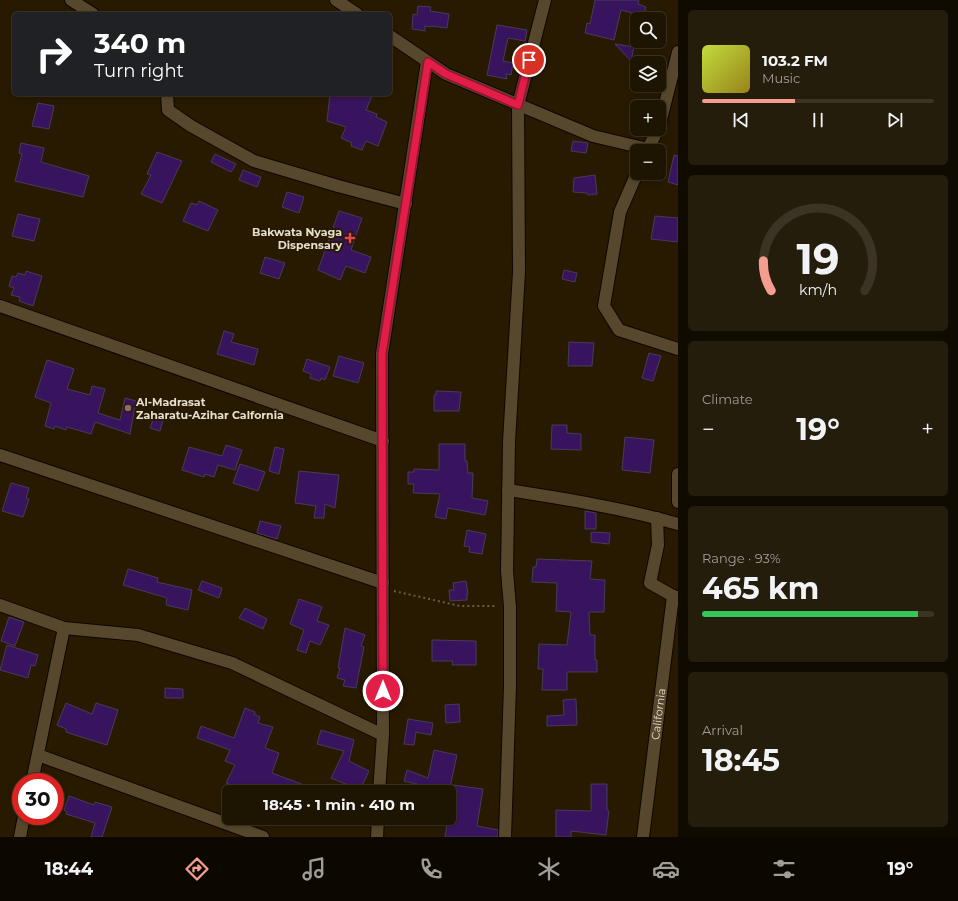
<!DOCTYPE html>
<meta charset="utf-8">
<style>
body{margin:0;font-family:Montserrat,sans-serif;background:#251d0b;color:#f1f3f6;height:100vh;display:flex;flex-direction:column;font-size:15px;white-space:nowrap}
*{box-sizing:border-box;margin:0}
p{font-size:13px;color:#a09e99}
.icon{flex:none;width:22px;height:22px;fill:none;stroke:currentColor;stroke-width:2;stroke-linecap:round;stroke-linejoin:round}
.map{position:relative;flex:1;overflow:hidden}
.details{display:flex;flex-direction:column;gap:10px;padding:10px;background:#100b01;width:280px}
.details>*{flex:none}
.guide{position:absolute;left:12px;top:12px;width:380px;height:84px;border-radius:6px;box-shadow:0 2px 6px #0003,0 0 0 1px #3b3323;background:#202124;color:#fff;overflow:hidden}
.buttons{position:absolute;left:630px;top:12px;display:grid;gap:8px}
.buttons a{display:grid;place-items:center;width:36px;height:36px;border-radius:6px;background:#1d1401;box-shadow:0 2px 6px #0003,0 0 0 1px #3b3323;font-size:20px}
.speed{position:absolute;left:12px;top:773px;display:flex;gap:8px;font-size:20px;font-weight:700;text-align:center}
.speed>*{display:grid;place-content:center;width:52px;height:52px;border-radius:50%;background:#1d1401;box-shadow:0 2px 6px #0003,0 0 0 1px #3b3323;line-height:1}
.speed .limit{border:6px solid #d22;background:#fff;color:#111}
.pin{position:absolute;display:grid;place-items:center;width:34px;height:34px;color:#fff;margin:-17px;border:2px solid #fff;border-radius:50%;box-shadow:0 1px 4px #0007}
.me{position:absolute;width:44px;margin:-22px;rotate:0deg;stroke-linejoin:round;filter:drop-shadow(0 0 3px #0008)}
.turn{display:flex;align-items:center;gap:14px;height:84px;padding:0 16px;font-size:18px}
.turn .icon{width:52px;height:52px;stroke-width:2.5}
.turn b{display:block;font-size:28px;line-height:34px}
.big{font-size:30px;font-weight:700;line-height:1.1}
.details .tile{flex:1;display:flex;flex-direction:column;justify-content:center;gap:6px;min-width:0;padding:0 14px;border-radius:6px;background:#251d0b}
.details .dial{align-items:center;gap:0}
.dial svg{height:104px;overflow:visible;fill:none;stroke:#3b3323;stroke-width:7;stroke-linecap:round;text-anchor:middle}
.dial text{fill:#f1f3f6;stroke:none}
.song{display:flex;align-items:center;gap:12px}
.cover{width:48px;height:48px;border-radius:6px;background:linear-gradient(135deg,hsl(70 70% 55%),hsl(50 70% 35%))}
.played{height:4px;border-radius:2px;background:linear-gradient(90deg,#f59d8e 40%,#3b3323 40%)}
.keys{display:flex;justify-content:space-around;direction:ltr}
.heat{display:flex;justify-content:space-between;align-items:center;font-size:22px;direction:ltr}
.charge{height:6px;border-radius:3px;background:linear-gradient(90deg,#34c759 93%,#3b3323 0)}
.trip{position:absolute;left:222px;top:785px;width:234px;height:40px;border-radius:6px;background:#1d1401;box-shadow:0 2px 6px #0003,0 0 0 1px #3b3323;font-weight:700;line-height:40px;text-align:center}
.tab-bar{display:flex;height:64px;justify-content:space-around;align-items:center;background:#0c0800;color:#a09e99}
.tab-bar .icon{width:28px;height:28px}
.tab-bar .current{color:#f59d8e}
.tab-bar b{font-size:18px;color:#f1f3f6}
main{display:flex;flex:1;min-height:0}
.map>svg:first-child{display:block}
.building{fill:#39145e;stroke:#463c57}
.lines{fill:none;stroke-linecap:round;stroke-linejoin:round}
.minor-casing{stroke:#100500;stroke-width:14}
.path{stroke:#695d48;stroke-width:2;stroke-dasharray:2 3;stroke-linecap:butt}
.minor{stroke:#57482d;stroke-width:12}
.route-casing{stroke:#92132f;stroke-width:10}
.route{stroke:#e11d48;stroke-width:7}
.health-dot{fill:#e0444e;stroke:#271a01;stroke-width:1.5}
.education-dot{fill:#8d6e63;stroke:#271a01;stroke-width:1.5}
.labels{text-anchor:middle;stroke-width:4;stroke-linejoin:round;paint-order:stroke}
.poi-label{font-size:11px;font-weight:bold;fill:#e6ddce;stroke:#271a01;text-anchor:end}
.street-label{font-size:11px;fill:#e6ddce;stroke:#271a01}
</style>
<main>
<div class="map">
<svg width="678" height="837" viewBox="0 0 678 837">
<rect width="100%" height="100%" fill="#271a01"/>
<g class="building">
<path d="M595,0H639L638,4L646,7L643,16L621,10L614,40L585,33L587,23L590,24Z"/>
<path d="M418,6L431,7L430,11L449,14L447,28L431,26V27L425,26V31L412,29L413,14L417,15Z"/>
<path d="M497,25L527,30L525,41L508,38L503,61L513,63L511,75L506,74L507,79L487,75Z"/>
<path d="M615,44L634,47L631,61Z"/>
<path d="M330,94H373L366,110L377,114L376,117L387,122L378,146L366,141L362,150L351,146L352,143L341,138L346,127L327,121Z"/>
<path d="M38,103L54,106L49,129L32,126Z"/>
<path d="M573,141L588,143L586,153L571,151Z"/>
<path d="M21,143L44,148L41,162L89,176L83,197L15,181L22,154L19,153Z"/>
<path d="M157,152L182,161L162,203L141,194L151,175L147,174Z"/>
<path d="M215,154L236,164L231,172L211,162Z"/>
<path d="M674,155L678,156V185L668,182Z"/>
<path d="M243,170L261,177L257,187L239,180Z"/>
<path d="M595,175L597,194L588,195L587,193L573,192L574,178Z"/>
<path d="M287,192L304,197L299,213L282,207Z"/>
<path d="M199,201L218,210L208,231L183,221L191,203L197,205Z"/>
<path d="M339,211L362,218L351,250L371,257L365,273L346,266L340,280L318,270Z"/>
<path d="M18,214L40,219L34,241L12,236Z"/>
<path d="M655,216L678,218V242L651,239Z"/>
<path d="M265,257L285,263L279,279L260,273Z"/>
<path d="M564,270L577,273L575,282L562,279Z"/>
<path d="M26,271L42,276L33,306L19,301L20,297L11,295L14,288L9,286L12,276L16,277L18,273L25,275Z"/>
<path d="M224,331L234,334L231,342L258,349L254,365L217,354Z"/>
<path d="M569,342L594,343L592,366H568Z"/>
<path d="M649,353L661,356L653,381L642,378Z"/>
<path d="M339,356L364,363L358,383L333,376Z"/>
<path d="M307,359L330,367L325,380L321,378L320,381L310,378L311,374L303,371Z"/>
<path d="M47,360L74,369L67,389L90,395L92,386L105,389L98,413L120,420L125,398L136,401L130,434L95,422L91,434L67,427L66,430L55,426L54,429L45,426L51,403L35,397Z"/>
<path d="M436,391L461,392L459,411H434V395H436Z"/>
<path d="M155,414L164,417L160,431L150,428Z"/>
<path d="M552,425H567V433L581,434V450L551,449Z"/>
<path d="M625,437L654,440L650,473L622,470Z"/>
<path d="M439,444H465V461H467L468,473H473L472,498L488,501L485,515L448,508L446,519L435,517L440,494L413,493L414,484H408V472H414V469L439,470Z"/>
<path d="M226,445L242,450L235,470L218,465L214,477L205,474L204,477L182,470L189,447L222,456Z"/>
<path d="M275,447L284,449L279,474L269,471Z"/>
<path d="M240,464L265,472L258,491L233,483Z"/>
<path d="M299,471L339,475L335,508L325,504L324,518H314L316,506L295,503Z"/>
<path d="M11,483L29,488L26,498L29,499L23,517L2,511Z"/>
<path d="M585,511L596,513V529H585Z"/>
<path d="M260,521L281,526L277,539L257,533Z"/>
<path d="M467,530L486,534L482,554L469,552L470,547L464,546Z"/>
<path d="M591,532L610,533L609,544L591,542Z"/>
<path d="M537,559L592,561L590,579L605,580L604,612H589L590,635H595V660H597V672H567V690H542L543,669H538L539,644L567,645L571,612L556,611L557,583L532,582L533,567H536Z"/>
<path d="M128,569L158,578L157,582L192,590L188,610L166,605L167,598L123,585Z"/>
<path d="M202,581L222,588L219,598L198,590Z"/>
<path d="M466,581L468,594H467V600L450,601L449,590H454L453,583Z"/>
<path d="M299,599L322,607L317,621L329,625L320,645L310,641L306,653L297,650L304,630L290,624Z"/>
<path d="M245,608L267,619L263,629L239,618Z"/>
<path d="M9,617L24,622L15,646L1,641Z"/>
<path d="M345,628L365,635L361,646L364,647L356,688L343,686L345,680L337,678L340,668H338Z"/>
<path d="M432,640L476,641V665H452L453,661H432Z"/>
<path d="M7,645L38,655L35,666L31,665L28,678L0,670Z"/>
<path d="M165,688L183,689V698H165Z"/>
<path d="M576,699L577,725L547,726V716L564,715L563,700Z"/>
<path d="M66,703L92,714L96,703L118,710L107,745L78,736L66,732V729L57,725Z"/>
<path d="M459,704L460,722L446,723L445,705Z"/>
<path d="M245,708L255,712L254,714L260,717L258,723L273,727L265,748L279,753L272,773L320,791V792H250L226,783L235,765L225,761L230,750L197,738L201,726L234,738Z"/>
<path d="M408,719L433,723L431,735L416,732L414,745L404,744Z"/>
<path d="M321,730L354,740L349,761L369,771L360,790L331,778L344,751L317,744Z"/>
<path d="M434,750L457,755L449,792H419L420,785L404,781L407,770L428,778Z"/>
<path d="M591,784H607V810L609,811L606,835L571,831V837H556V810L591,811Z"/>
<path d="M453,785L483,789L477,826L498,830V837H445L448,818H449Z"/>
<path d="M69,796L94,805L95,802L112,807L102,837H91L95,823L66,814L67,812L64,810Z"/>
</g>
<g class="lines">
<g class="minor-casing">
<g id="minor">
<path d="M71,0L93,14"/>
<path d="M336,0L357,14"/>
<path d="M390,36L446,74L593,136L648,149L658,129"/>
<path d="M167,94L168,110L191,126L254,161L338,186L406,204"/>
<path d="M659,127L678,52"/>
<path d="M637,173L620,212L604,306L619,330L678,349"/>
<path d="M0,306L383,441"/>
<path d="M0,455L383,583"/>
<path d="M678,474V502"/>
<path d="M508,490C565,499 622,508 678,524"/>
<path d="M657,518L658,545L650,583L673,596"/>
<path d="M0,605L64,628L138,635L232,663L383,735"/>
<path d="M38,755L263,837"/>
<path d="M32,782L64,628"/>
<path d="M379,792L383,735L382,354L427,62"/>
<path d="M20,837L24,816"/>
<path d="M377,837L378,818"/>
<path d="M505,837L510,686V607L507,571L509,442L519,272L518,105L545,0"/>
<path id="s1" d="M643,837L673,596L678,597"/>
</g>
</g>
<path class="path" d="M394,591L460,606H497"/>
<use href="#minor" class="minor"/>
</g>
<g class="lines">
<g class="route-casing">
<path id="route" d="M383,691L382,354L428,62L446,74L518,105L529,60"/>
</g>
<use href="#route" class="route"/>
</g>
<path class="health-dot" d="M348 232h4v4h4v4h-4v4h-4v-4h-4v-4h4z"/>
<circle class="education-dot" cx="128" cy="408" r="4"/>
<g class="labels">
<g class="poi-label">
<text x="342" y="236">Bakwata Nyaga<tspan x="342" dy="13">Dispensary</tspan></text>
<text x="136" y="406" text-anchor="start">Al-Madrasat<tspan x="136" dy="13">Zaharatu-Azihar Calfornia</tspan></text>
</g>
<g class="street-label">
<text dy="4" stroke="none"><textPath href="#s1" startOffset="124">California</textPath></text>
</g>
</g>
</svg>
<div class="buttons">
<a><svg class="icon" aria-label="search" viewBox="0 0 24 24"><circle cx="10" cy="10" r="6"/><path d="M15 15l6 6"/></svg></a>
<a><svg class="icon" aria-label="layers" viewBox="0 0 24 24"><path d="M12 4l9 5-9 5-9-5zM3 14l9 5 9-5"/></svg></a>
<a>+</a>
<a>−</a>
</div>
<div class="speed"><div class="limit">30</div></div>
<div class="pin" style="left:529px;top:60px;background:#d93025"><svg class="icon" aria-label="arrive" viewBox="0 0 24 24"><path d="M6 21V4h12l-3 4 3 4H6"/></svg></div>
<svg class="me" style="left:383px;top:691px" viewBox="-20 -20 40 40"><circle r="17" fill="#e11d48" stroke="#fff" stroke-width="3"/><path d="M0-11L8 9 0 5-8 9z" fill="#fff"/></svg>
<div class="trip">18:45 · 1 min · 410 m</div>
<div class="guide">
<div class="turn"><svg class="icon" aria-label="right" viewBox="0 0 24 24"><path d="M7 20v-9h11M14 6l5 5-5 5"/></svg><div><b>340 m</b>Turn right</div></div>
</div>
</div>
<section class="details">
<div class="tile">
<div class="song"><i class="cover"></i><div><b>103.2 FM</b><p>Music</p></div></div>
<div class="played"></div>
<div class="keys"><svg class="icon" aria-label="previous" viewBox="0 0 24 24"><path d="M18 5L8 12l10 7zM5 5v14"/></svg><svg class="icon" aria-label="pause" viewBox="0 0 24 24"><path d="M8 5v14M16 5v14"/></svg><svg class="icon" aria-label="next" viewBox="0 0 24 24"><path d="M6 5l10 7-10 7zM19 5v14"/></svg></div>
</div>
<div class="tile dial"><svg viewBox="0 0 100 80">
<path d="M14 69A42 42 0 1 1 86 69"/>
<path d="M14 69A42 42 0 0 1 8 46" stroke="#f59d8e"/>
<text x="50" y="56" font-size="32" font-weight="700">19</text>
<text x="50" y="72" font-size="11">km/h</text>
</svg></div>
<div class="tile"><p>Climate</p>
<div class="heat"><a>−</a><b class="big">19°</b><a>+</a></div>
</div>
<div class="tile"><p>Range · 93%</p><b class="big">465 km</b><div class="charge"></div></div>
<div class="tile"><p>Arrival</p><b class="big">18:45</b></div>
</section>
</main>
<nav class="tab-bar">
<b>18:44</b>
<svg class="icon current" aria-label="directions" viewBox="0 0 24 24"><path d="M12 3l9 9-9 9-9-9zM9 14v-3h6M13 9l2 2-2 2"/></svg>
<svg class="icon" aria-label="music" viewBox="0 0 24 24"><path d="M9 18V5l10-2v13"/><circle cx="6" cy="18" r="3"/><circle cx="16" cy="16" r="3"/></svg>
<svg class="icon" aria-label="phone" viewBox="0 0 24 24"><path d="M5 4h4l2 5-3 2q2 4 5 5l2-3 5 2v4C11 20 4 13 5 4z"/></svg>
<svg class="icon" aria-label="climate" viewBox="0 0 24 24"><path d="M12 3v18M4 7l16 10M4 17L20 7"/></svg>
<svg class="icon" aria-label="car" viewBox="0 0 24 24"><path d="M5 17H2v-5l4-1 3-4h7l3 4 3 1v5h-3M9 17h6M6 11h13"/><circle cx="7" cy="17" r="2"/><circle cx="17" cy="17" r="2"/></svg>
<svg class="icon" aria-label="filters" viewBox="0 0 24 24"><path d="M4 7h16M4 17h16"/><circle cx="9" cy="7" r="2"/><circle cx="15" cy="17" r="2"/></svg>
<b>19°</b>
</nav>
